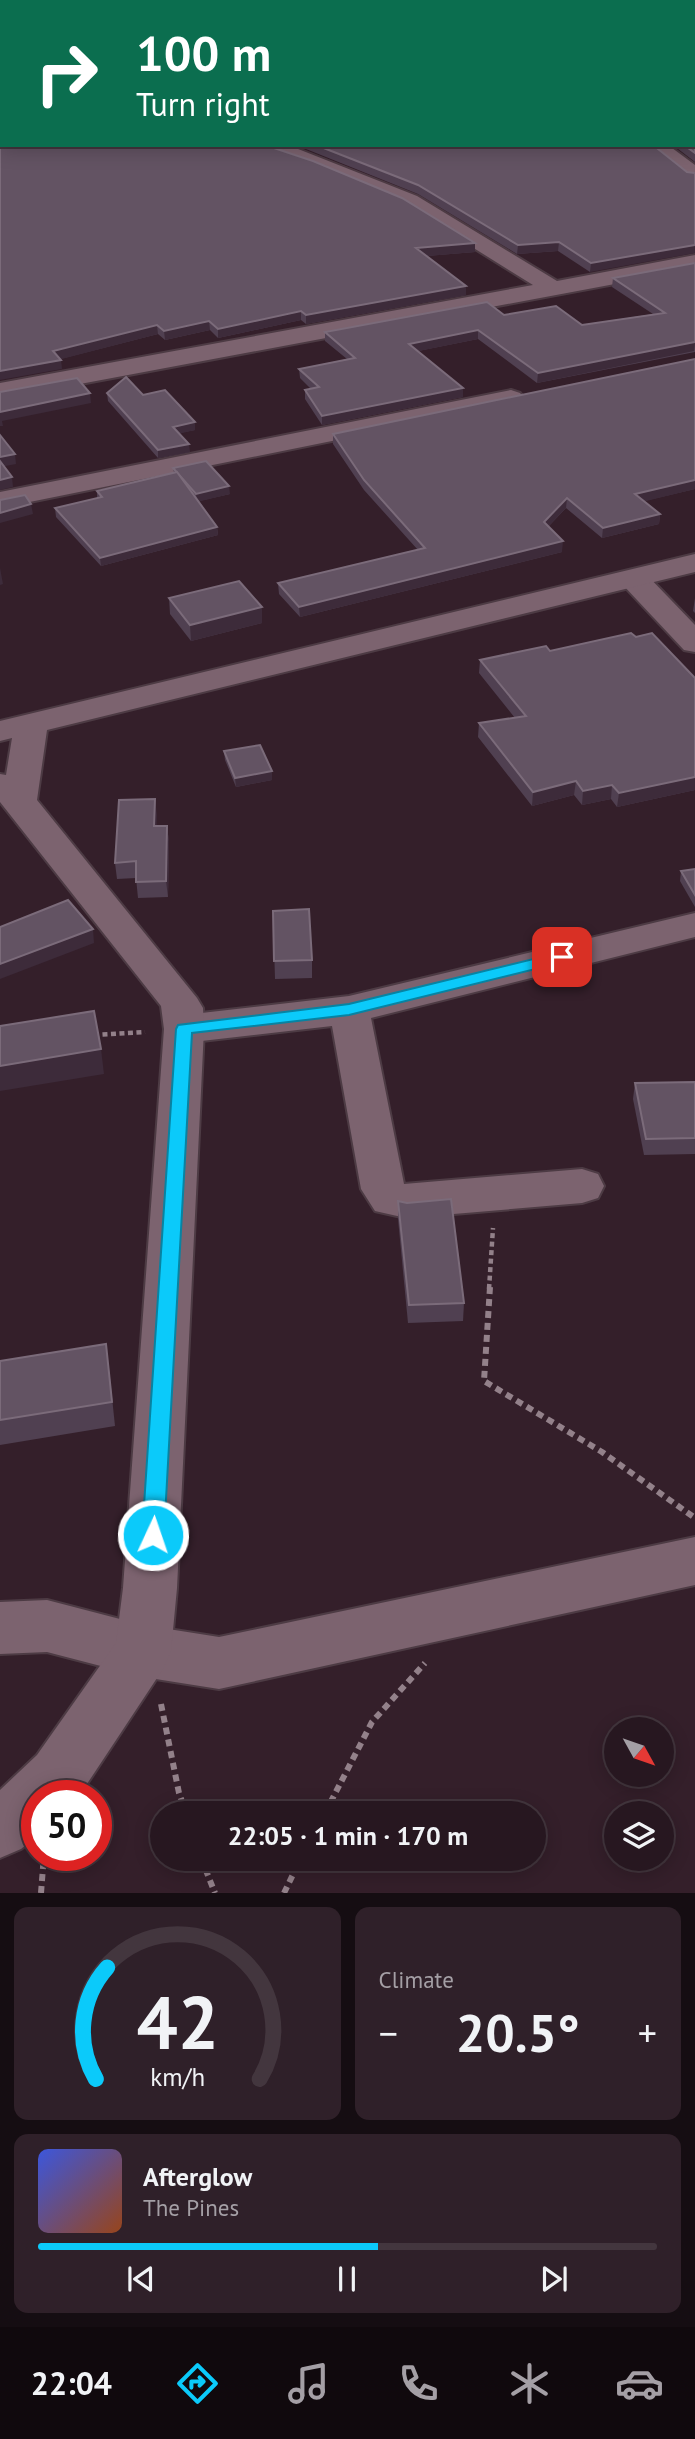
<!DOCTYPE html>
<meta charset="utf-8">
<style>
body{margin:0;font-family:"PT Sans",sans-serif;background:#2f2029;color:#f1f3f6;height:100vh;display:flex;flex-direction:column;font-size:26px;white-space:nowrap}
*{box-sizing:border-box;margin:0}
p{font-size:23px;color:#a49fa5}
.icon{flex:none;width:38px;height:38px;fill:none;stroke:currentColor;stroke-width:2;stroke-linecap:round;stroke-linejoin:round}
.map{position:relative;height:1893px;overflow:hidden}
.panel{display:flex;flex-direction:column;gap:14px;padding:14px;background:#150d12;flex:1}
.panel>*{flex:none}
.guide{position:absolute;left:0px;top:0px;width:696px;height:147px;box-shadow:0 4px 18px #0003,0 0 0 2px #43363e;background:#0b6e4f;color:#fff;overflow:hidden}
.needle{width:46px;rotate:130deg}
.tools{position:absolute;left:604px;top:1717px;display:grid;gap:14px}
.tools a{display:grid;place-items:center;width:70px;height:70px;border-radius:50%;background:#271720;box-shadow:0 4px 18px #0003,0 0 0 2px #43363e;font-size:35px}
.speed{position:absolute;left:21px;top:1780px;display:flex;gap:14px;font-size:35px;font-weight:700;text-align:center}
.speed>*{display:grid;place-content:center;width:91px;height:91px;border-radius:50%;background:#271720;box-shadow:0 4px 18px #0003,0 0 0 2px #43363e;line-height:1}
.speed .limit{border:10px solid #d22;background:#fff;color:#111}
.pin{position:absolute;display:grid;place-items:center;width:60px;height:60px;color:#fff;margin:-30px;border-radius:14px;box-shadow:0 4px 10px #0006}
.me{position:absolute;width:77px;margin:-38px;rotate:3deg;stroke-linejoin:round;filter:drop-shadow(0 0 5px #0008)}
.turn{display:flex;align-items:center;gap:24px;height:147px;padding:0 21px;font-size:32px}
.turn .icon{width:91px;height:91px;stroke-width:2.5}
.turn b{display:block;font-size:49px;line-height:60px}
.big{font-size:52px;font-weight:800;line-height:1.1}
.panel .tile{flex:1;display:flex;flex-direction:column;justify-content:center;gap:10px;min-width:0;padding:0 24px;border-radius:14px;background:#2f2029}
.panel .dial{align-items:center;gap:0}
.dial svg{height:182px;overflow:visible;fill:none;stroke:#43363e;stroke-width:7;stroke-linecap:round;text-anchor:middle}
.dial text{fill:#f1f3f6;stroke:none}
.song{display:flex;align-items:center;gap:21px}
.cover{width:84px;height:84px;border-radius:10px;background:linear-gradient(135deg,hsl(230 70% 55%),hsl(20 70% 35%))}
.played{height:7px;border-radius:4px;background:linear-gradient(90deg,#0bcafa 55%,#43363e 55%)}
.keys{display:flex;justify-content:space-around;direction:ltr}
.heat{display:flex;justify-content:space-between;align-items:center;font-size:38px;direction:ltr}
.panel .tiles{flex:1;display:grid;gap:14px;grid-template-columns:1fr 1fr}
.tile:last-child{grid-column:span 2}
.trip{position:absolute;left:150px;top:1801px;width:396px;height:70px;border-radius:35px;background:#271720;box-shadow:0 4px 18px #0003,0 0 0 2px #43363e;font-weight:800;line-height:70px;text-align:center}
.menu{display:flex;height:112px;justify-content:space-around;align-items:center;background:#10090d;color:#a49fa5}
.menu .icon{width:49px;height:49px}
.menu .current{color:#0bcafa}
.menu b{font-size:32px;color:#f1f3f6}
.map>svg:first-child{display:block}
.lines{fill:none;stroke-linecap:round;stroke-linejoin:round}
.street-casing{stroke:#4d3b44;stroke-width:4}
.secondary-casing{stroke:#4d3b44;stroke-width:4}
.path-far1{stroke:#93818a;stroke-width:4.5;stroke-dasharray:5 3.5;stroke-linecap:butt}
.path{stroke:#93818a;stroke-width:6;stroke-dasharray:7 5;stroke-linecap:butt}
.street{fill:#7c636f;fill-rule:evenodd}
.secondary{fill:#7c636f;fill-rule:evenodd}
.wall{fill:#504051}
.shaded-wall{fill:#3d2b3a}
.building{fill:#635363;stroke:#7b6b7a;stroke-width:2}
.route{fill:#0bcafa;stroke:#0783a2;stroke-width:2}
</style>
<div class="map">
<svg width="695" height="1893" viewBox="0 0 695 1893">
<rect width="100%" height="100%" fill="#341f2a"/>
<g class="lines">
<g class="street-casing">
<g id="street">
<path d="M259,145H288L417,196L557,281L695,255V269L0,399V383L533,285L403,204L314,167L261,149Z"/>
<path d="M646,145H668L695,165V180L688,178Z"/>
<path d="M511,390L520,393L524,398L520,403L0,508V492Z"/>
<path d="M634,570L645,573L695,625V652L684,650L623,585L619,579L623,573Z"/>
<path d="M695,913V937L371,1018L404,1184L582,1169L598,1174L604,1186L598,1198L582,1203L406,1218L375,1211L361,1189L332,1026L184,1043L170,1039L164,1029L170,1019L184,1015L349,996Z"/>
<path d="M695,1537V1585L219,1689L143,1677L47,1652L0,1654V1602L47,1600L143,1625L219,1637Z"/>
</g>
</g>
<g class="secondary-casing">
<path id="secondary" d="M695,554V572L47,730L37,800L197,998L203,1008L204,1029L177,1588L171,1651L163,1669L79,1796H37V1836L21,1849L0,1858V1790L37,1755L116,1643L123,1588L164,1029L161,1006L0,802V774L6,775L12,738L0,741V721Z"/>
</g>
<g class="path-far1">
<path d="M94,1035L145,1032"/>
<path d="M489,1289L493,1228"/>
</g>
<g class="path">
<path d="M490,1287L484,1381L602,1452L695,1518"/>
<path d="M161,1704L179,1793L186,1813"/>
<path d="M325,1813L372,1722L425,1663"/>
<path d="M201,1858L215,1893"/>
<path d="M41,1893L44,1855"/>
<path d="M284,1893L301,1858"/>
</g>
<use href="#street" class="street"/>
<use href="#secondary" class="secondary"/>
</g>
<g class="wall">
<path d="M0,0H695V162L673,145H695V2H2V48H0Z"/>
<path d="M0,96L475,243V252L426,256L466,295L306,324L301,320L218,338L210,330L165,340L158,334L60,359L62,369Z"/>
<path d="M296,145H653L590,272L558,251L517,254L418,194Z"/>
<path d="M695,263V352L537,383L478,339L418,351L463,397L322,425L305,399V390L311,389L300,378L299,369L347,359L325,341V332L504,315L582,325L653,314L612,287L613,278Z"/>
<path d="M695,360V489L644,501L660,514L659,524L602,538L566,508L548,527L562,552L300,617L279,594L278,583L418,550L364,490L333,444V434Z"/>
<path d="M107,393L143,395L195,422V430L179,433L190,452L158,458L108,401Z"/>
<path d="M173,468L230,494L199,501L217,527L218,535L101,566L56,517L55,508L97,498V491L174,473Z"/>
<path d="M169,598L262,607V623L191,641L170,614Z"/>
<path d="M695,598V613L693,611Z"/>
<path d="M636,637L695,678V790L617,807L611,799L582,805L574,795L532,806L478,737L479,723L515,718L479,673L480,660L550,651Z"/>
<path d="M224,751L272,780L236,787L225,760Z"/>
<path d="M155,799L156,826H167L169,842L168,897L138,898L136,878L117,879L115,863Z"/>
<path d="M695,869V907L680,881L681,871Z"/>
<path d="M273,911L312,960V978L275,979Z"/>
<path d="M695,1082V1154L644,1155L633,1099L635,1083Z"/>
<path d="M398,1201L464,1303L463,1321L408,1323L398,1219Z"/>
<path d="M0,1361L109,1369L115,1426L0,1445Z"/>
</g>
<g class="shaded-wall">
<path d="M559,242L558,251L517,254L518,245Z"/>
<path d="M475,243V252L416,257V248Z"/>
<path d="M695,245V253L590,272L591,263Z"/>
<path d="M466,286V295L306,324V315Z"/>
<path d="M301,311V320L218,338V329Z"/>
<path d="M209,321L210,330L165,340L164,331Z"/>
<path d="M157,325L158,334L54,361L53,351Z"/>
<path d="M478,330V339L409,353V344Z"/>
<path d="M695,342L694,351L537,383L538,373Z"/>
<path d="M61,360L62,369L0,380V371Z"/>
<path d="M463,388V397L322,425V416Z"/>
<path d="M90,393L91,403L2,421L3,426H0V412Z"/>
<path d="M195,422V430L174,435L173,427Z"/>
<path d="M189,444L190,452L158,458V450Z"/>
<path d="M15,454L16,464L0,467V457Z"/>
<path d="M12,477L13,487L0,490V480Z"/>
<path d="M695,480V489L634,504L635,494Z"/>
<path d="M229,486L230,494L197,502L196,494Z"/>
<path d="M567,498L566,508L543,532L544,522Z"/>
<path d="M31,504L33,514L0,523V513Z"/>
<path d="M660,514L659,524L602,538L603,528Z"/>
<path d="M217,527L218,535L101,566L100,558Z"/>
<path d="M563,541L562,552L300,617L299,607Z"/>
<path d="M0,568L3,584L0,585Z"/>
<path d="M262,607V623L191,641L190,625Z"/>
<path d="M272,771V780L236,787L235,778Z"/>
<path d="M695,777V790L617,807L619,793Z"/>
<path d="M576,781L574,795L532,806L533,792Z"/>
<path d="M612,785L611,799L582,805L583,791Z"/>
<path d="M155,799L157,815L156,843L154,826Z"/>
<path d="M167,826L169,842L168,897L166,881Z"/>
<path d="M93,929L94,943L0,979V964Z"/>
<path d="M101,1049L104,1074L0,1091V1066Z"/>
</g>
<g class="building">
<path d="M0,0H695V153L684,145H695V2H2V41H0Z"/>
<path d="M2,53V86L1,83L0,84V55Z"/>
<path d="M0,96H2V145H265L313,161L402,198L475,243L416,248L466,286L306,315L301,311L218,329L209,321L164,331L157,325L53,351L61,360L0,371Z"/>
<path d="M316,145H653L687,172L695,173V245L591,263L559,242L518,245L418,185Z"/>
<path d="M695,263V342L538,373L478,330L409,344L463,388L322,416L305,390L319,387L299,369L355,358L325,332L487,302L504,315L556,306L582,325L665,313L613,278Z"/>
<path d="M695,359V480L635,494L660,514L603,528L567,498L544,522L563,541L299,607L278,583L425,548L364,480L333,434Z"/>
<path d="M126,377L143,395L165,390L195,422L173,427L189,444L158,450L107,393Z"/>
<path d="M77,378L90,393L0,412V392Z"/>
<path d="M0,435L15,454L0,457Z"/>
<path d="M0,461L12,477L0,480Z"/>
<path d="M206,461L229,486L196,494L173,468Z"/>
<path d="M177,472L217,527L100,558L55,508L102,497L97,491Z"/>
<path d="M25,495L31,504L0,513V500Z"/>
<path d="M239,581L262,607L190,625L169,598Z"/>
<path d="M631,633L636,637L652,633L695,678V777L619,793L612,785L583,791L576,781L533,792L479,723L526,716L480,660L546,646L550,651Z"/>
<path d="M260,745L272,771L235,778L224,751Z"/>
<path d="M155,799L154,826H167L166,881L136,882V861L115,863L119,800Z"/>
<path d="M695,869V895L681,871Z"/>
<path d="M68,900L93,929L0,964V927Z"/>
<path d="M309,909L312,960L274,961L273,911Z"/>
<path d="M94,1011L101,1049L0,1066V1026Z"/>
<path d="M695,1082V1138L646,1139L635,1083Z"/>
<path d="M451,1199L464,1303L409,1305L398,1201L407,1203Z"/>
<path d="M106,1344L112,1402L0,1420V1361Z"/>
</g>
<path class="route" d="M562,952L570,957L568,961L349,1015L192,1033L164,1535L161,1542L153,1544L145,1542L142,1535L176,1029L178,1025L349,1004Z"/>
</svg>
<div class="tools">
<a><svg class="needle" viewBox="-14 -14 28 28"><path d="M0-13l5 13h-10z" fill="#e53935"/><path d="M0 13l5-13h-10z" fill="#a49fa5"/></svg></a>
<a><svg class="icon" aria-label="layers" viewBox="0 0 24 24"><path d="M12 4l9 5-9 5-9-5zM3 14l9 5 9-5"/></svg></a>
</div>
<div class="speed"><div class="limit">50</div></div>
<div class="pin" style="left:562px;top:957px;background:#d93025"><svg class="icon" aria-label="arrive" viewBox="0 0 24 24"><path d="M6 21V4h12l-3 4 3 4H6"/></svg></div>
<svg class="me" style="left:153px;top:1535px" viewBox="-20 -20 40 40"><circle r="17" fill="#0bcafa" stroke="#fff" stroke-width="3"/><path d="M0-11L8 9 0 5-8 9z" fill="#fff"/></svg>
<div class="trip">22:05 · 1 min · 170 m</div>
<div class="guide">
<div class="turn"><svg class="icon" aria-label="right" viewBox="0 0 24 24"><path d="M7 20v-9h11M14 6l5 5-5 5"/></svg><div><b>100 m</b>Turn right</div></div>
</div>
</div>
<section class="panel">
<div class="tiles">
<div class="tile dial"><svg viewBox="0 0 100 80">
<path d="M14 69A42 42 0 1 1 86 69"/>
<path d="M14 69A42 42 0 0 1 19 20" stroke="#0bcafa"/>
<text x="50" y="56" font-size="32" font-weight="700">42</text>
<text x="50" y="72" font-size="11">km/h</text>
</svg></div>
<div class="tile"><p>Climate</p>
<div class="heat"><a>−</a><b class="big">20.5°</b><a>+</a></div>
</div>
<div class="tile">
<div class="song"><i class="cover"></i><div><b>Afterglow</b><p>The Pines</p></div></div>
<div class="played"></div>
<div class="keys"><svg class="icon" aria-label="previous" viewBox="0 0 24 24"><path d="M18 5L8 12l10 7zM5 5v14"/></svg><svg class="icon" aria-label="pause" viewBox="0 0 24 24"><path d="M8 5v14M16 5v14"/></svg><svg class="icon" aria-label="next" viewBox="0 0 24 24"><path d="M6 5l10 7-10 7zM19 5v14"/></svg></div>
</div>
</div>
</section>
<nav class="menu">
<b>22:04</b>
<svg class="icon current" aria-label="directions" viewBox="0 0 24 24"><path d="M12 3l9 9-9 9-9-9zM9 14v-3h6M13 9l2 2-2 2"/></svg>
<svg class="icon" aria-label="music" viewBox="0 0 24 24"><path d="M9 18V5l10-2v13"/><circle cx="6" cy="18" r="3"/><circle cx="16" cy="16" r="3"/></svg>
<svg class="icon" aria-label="phone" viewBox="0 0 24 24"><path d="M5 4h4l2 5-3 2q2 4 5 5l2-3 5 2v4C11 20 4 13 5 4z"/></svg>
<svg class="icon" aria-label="climate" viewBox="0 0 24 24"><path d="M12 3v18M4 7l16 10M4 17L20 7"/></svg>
<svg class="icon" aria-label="car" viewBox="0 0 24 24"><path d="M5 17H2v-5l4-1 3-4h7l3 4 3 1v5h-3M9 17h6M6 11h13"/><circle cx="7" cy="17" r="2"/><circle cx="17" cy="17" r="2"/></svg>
</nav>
